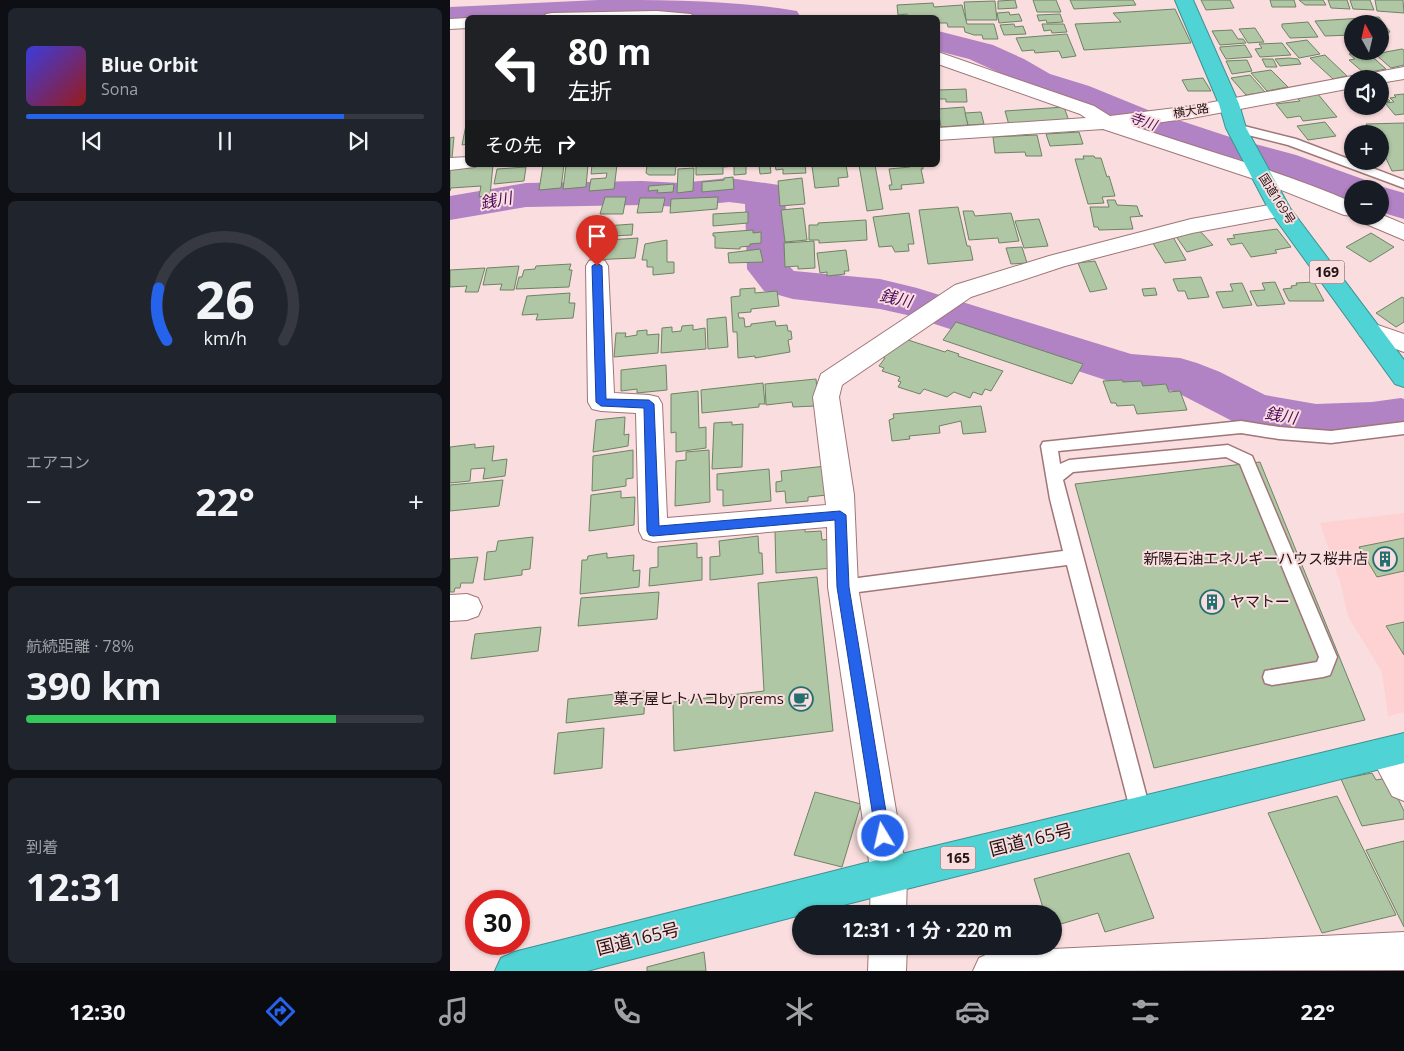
<!DOCTYPE html>
<html lang="ja">
<meta charset="utf-8">
<style>
body{margin:0;font-family:"Open Sans","Noto Sans JP",sans-serif;background:#20242c;color:#f1f3f6;height:100vh;display:flex;flex-direction:column;font-size:19px;white-space:nowrap}
*{box-sizing:border-box;margin:0}
p{font-size:16px;color:#9ea1a6}
.icon{flex:none;width:28px;height:28px;fill:none;stroke:currentColor;stroke-width:2;stroke-linecap:round;stroke-linejoin:round}
.map{position:relative;flex:1;overflow:hidden}
.details{display:flex;flex-direction:column;gap:8px;padding:8px;background:#0d0f14;width:450px}
.details>*{flex:none}
.hud{position:absolute;left:15px;top:15px;width:475px;height:152px;border-radius:8px;box-shadow:0 1px 4px #0004;background:#202124;color:#fff;overflow:hidden}
.needle{width:32px;rotate:352deg}
.fabs{position:absolute;left:894px;top:15px;display:grid;gap:10px}
.fabs a{display:grid;place-items:center;width:45px;height:45px;border-radius:50%;background:#171b24;box-shadow:0 1px 4px #0004;font-size:25px}
.speed{position:absolute;left:15px;top:890px;display:flex;gap:10px;font-size:25px;font-weight:700;text-align:center}
.speed>*{display:grid;place-content:center;width:65px;height:65px;border-radius:50%;background:#171b24;box-shadow:0 1px 4px #0004;line-height:1}
.speed .limit{border:8px solid #d22;background:#fff;color:#111}
.pin{position:absolute;display:grid;place-items:center;width:42px;height:42px;color:#fff;margin:-51px -21px;border-radius:50% 50% 50% 0;rotate:-45deg;box-shadow:0 0 5px #0007}
.pin .icon{rotate:45deg}
.me{position:absolute;width:55px;margin:-28px;rotate:351deg;stroke-linejoin:round;filter:drop-shadow(0 0 4px #0008)}
.turn{display:flex;align-items:center;gap:18px;height:105px;padding:0 20px;font-size:22px}
.turn .icon{width:65px;height:65px;stroke-width:2.5}
.turn b{display:block;font-size:35px;line-height:42px}
.then{display:flex;align-items:center;height:48px;padding:0 20px;background:#0003;gap:10px;font-size:19px}
.big{font-size:38px;font-weight:700;line-height:1.1}
.details .widget{flex:1;display:flex;flex-direction:column;justify-content:center;gap:8px;min-width:0;padding:0 18px;border-radius:8px;background:#20242c}
.details .dial{align-items:center;gap:0}
.dial svg{height:130px;overflow:visible;fill:none;stroke:#363941;stroke-width:7;stroke-linecap:round;text-anchor:middle}
.dial text{fill:#f1f3f6;stroke:none}
.song{display:flex;align-items:center;gap:15px}
.cover{width:60px;height:60px;border-radius:8px;background:linear-gradient(135deg,hsl(240 70% 55%),hsl(0 70% 35%))}
.played{height:5px;border-radius:2px;background:linear-gradient(90deg,#2563eb 80%,#363941 80%)}
.keys{display:flex;justify-content:space-around;direction:ltr}
.heat{display:flex;justify-content:space-between;align-items:center;font-size:28px;direction:ltr}
.charge{height:8px;border-radius:4px;background:linear-gradient(90deg,#34c759 78%,#363941 0)}
.trip{position:absolute;left:342px;top:905px;width:270px;height:50px;border-radius:25px;background:#171b24;box-shadow:0 1px 4px #0004;font-weight:700;line-height:50px;text-align:center}
.dock{display:flex;height:80px;justify-content:space-around;align-items:center;background:#090b0e;color:#9ea1a6}
.dock .icon{width:35px;height:35px}
.dock .current{color:#2563eb}
.dock b{font-size:22px;color:#f1f3f6}
main{display:flex;flex:1;min-height:0}
.map>svg:first-child{display:block}
.built{fill:#fed1d2}
.lines{fill:none;stroke-linecap:round;stroke-linejoin:round}
.river{fill:#b182c4;fill-rule:evenodd}
.building{fill:#afc7a5;stroke:#6e8364}
.lane-casing{stroke:#a07678;stroke-width:3}
.street-casing{stroke:#a07678;stroke-width:2}
.highway-casing{stroke:#409091;stroke-width:2}
.lane{fill:#fff;fill-rule:evenodd}
.street{fill:#fff;fill-rule:evenodd}
.highway{fill:#4fd3d4;fill-rule:evenodd}
.route{fill:#2563eb;stroke:#184099}
.labels{text-anchor:middle;stroke-width:4;stroke-linejoin:round;paint-order:stroke}
.far-street-label{font-size:12px;fill:#241415;stroke:#faddde}
.far-water-label{font-size:14px;font-style:italic;fill:#4a0a5e;stroke:#faddde}
.shield{fill:#faddde;stroke:#645051;stroke-width:1}
.shield-label{font-size:14px;font-weight:bold;fill:#241415}
.poi-label{font-size:15px;fill:#241415;stroke:#faddde;text-anchor:end}
.water-label{font-size:16px;font-style:italic;fill:#4a0a5e;stroke:#faddde}
.near-street-label{font-size:18px;fill:#241415;stroke:#faddde}
</style>
<main>
<section class="details">
<div class="widget">
<div class="song"><i class="cover"></i><div><b>Blue Orbit</b><p>Sona</p></div></div>
<div class="played"></div>
<div class="keys"><svg class="icon" aria-label="previous" viewBox="0 0 24 24"><path d="M18 5L8 12l10 7zM5 5v14"/></svg><svg class="icon" aria-label="pause" viewBox="0 0 24 24"><path d="M8 5v14M16 5v14"/></svg><svg class="icon" aria-label="next" viewBox="0 0 24 24"><path d="M6 5l10 7-10 7zM19 5v14"/></svg></div>
</div>
<div class="widget dial"><svg viewBox="0 0 100 80">
<path d="M14 69A42 42 0 1 1 86 69"/>
<path d="M14 69A42 42 0 0 1 9 37" stroke="#2563eb"/>
<text x="50" y="56" font-size="32" font-weight="700">26</text>
<text x="50" y="72" font-size="11">km/h</text>
</svg></div>
<div class="widget"><p>エアコン</p>
<div class="heat"><a>−</a><b class="big">22°</b><a>+</a></div>
</div>
<div class="widget"><p>航続距離 · 78%</p><b class="big">390 km</b><div class="charge"></div></div>
<div class="widget"><p>到着</p><b class="big">12:31</b></div>
</section>
<div class="map">
<svg width="954" height="971" viewBox="0 0 954 971">
<rect width="100%" height="100%" fill="#faddde"/>
<path class="built" d="M954,513V712L938,716L932,672L898,616L891,585L870,523Z"/>
<g class="lines">
<g class="river">
<path d="M148,0C214,0 282,0 347,11L351,18H18V26L0,27V7Z"/>
<path d="M488,31L543,45L574,59L600,74L639,86L698,110L786,139L846,155L918,181L923,188L930,186L954,193V219L930,212V189H902V201L818,171L760,155L672,126L613,102L574,90L550,73L519,59L488,51Z"/>
<path d="M279,178L329,185L335,194L339,266L344,271L430,279L467,288L681,354L730,358L747,363L770,372L815,395L866,404L922,402L951,398L954,399V433L922,438L866,440L805,429L788,424L724,391L680,388L457,315L430,309L343,299L314,291L297,269L295,204L279,202L230,207L192,205L76,207L0,220V196L76,183L192,181L230,183Z"/>
</g>
</g>
<g class="building">
<path d="M565,0L567,8L548,9V1Z"/>
<path d="M583,0H606L611,12H587Z"/>
<path d="M620,0H683L686,5L624,9Z"/>
<path d="M751,0H780L784,8L756,10Z"/>
<path d="M820,0H844L846,7H822Z"/>
<path d="M849,0H873L876,5H855Z"/>
<path d="M878,0H897L900,9L881,8Z"/>
<path d="M900,0H920L924,10L903,9Z"/>
<path d="M925,0H953L954,13L927,11Z"/>
<path d="M545,1L547,20H516L514,2Z"/>
<path d="M483,3L484,7L512,5L517,24H544L548,39H533L532,35H524L515,32L514,27H498L497,23H488V18H458L457,14L448,15L447,5Z"/>
<path d="M725,9L741,43L634,50L625,24L671,22L663,13Z"/>
<path d="M559,12L560,15L569,14L572,21L549,23L547,13Z"/>
<path d="M610,14L613,22L597,23L596,20L589,21L587,15Z"/>
<path d="M929,17L940,32L930,33V24H902V35L875,36L865,21Z"/>
<path d="M858,22L868,37L840,38L832,27V24Z"/>
<path d="M564,24L565,27L573,26L576,34L554,35L550,25Z"/>
<path d="M592,24H614L617,32L602,33L601,30L594,31Z"/>
<path d="M805,28L814,42L798,43L789,29Z"/>
<path d="M782,30L788,39H793L796,43L770,45L762,31Z"/>
<path d="M617,34L626,56L612,58L609,51L585,53L584,50L572,51L566,38Z"/>
<path d="M857,40L870,54L849,58L836,43Z"/>
<path d="M832,43L841,55L810,57L805,49L812,48L809,44Z"/>
<path d="M795,45L802,57L776,59L770,49V47Z"/>
<path d="M952,49L954,50V65L941,68L925,54Z"/>
<path d="M916,51L936,69L914,73L899,60L905,59L899,54Z"/>
<path d="M875,55L897,76L883,79L860,58Z"/>
<path d="M839,58L848,59L851,64L830,66L825,59Z"/>
<path d="M812,59H823L827,67H816Z"/>
<path d="M797,60L802,71L782,74L776,61Z"/>
<path d="M821,70L838,87L817,91L801,73Z"/>
<path d="M800,75L815,92L796,95L781,78Z"/>
<path d="M753,78L761,91H738L732,80Z"/>
<path d="M516,89L517,102H496V99H488V90Z"/>
<path d="M930,91L940,101L930,103Z"/>
<path d="M867,93L887,117L853,121L850,116L837,118L826,104L850,101L845,96Z"/>
<path d="M954,94V114L945,115L935,103L944,102L940,98L946,97L944,95Z"/>
<path d="M514,107L518,125L491,127L488,109Z"/>
<path d="M614,107L619,121L559,125L555,111Z"/>
<path d="M531,112L534,124L518,125L515,113Z"/>
<path d="M875,122L886,136L858,140L847,126Z"/>
<path d="M954,123V170L942,171L930,146V134H921L916,124Z"/>
<path d="M16,125L18,144L12,145Z"/>
<path d="M629,132L633,144L600,146L596,134Z"/>
<path d="M587,135L592,156H576L575,152L545,153L543,137Z"/>
<path d="M4,137L2,158L0,159V138Z"/>
<path d="M633,156H644L645,158H651L657,177L659,176L665,196L652,197L654,203L638,204L625,159H634Z"/>
<path d="M43,165L40,195L29,197L31,186L1,188L0,191V169Z"/>
<path d="M93,165H114L111,188L89,190Z"/>
<path d="M116,165H138L136,187L113,189Z"/>
<path d="M142,165H167L164,189L139,191L141,179L156,178L157,173L141,174Z"/>
<path d="M197,165H226L225,175H199L196,173Z"/>
<path d="M246,165H273V174L246,175Z"/>
<path d="M274,165H296V174L284,175V166L274,167Z"/>
<path d="M306,165H320L321,173L310,174L309,166Z"/>
<path d="M325,165H355L356,173L333,174V169L326,170Z"/>
<path d="M396,165L398,177L388,178L389,186L365,188L362,166Z"/>
<path d="M409,165H425L433,209L417,211Z"/>
<path d="M459,165H473V169H471L474,183L451,185L452,189L440,190L439,185H442L439,169L460,167Z"/>
<path d="M76,167L74,181L44,184L47,169Z"/>
<path d="M244,168L243,191L227,193L228,169Z"/>
<path d="M283,177L284,189L252,192V182L274,180V178Z"/>
<path d="M352,178L355,204L330,206L328,181Z"/>
<path d="M224,184L223,192L207,193L208,190L198,191L199,186Z"/>
<path d="M155,197H176L173,214H150Z"/>
<path d="M268,197L267,209L220,213L221,199Z"/>
<path d="M190,198H215L212,212L187,213Z"/>
<path d="M657,200H665L667,205L687,206L690,215L693,216L680,217L683,229L649,230L648,227H644L640,207H659Z"/>
<path d="M508,207L517,246H520L523,260L478,264L469,210Z"/>
<path d="M353,208L357,240L335,242L331,210Z"/>
<path d="M513,211H523L525,216L561,213L569,241L549,243L548,238L519,240Z"/>
<path d="M298,212V223L263,226V214Z"/>
<path d="M459,213L464,244H458L459,251L445,252L442,246L429,247L423,217Z"/>
<path d="M589,219L598,246L574,248L565,221Z"/>
<path d="M416,220L417,240L369,243V240H359V225H368V223Z"/>
<path d="M183,224L182,235L139,237L141,227Z"/>
<path d="M827,229L841,247L825,250L827,253L801,257L792,243L781,245L777,239L785,238L783,235Z"/>
<path d="M303,230V233L311,232V243L300,244V246L290,247V249L265,248V236H263V233Z"/>
<path d="M749,230L763,245L737,252L725,235Z"/>
<path d="M921,233L944,247L920,262L896,247Z"/>
<path d="M723,237L736,260L715,263L701,240Z"/>
<path d="M188,238L185,258L140,260L143,241Z"/>
<path d="M217,240V262H224V273L203,275V267H197V260H192L195,244Z"/>
<path d="M364,241L365,268L348,269V266L335,267L334,243Z"/>
<path d="M572,247L577,263L561,264L556,248Z"/>
<path d="M310,249L313,262L279,263L278,253Z"/>
<path d="M396,250L399,271H394L395,274L377,276V272L370,273L367,253Z"/>
<path d="M645,261L657,289L640,292L628,263Z"/>
<path d="M121,264L119,270H122L119,287L66,289L69,277H72L74,270L85,269L86,266Z"/>
<path d="M69,266L64,290H50L52,284L33,285L37,268Z"/>
<path d="M35,268L28,292H15L17,286L0,287V270Z"/>
<path d="M751,277L759,297L738,299L735,291H728L723,279Z"/>
<path d="M825,282L835,304L807,306L800,291L815,290L812,283Z"/>
<path d="M864,282L874,301H839L833,289L842,288L841,286L847,285L846,283Z"/>
<path d="M792,283L802,305L773,308L766,292L783,291L780,284Z"/>
<path d="M305,288V293L327,291L329,306L301,309V312L288,313L289,318H294L295,327L301,326V324L325,321L326,326L337,325L338,331H341L342,339L338,340L340,352L305,358V356L288,358L287,332H283L281,297L290,296V289Z"/>
<path d="M705,288L707,295L694,296L692,289Z"/>
<path d="M120,293L119,303H125L123,318L86,320L88,314L72,315L77,296Z"/>
<path d="M952,297L954,298V322L946,327L926,313Z"/>
<path d="M276,317L278,347L258,349L257,319Z"/>
<path d="M506,322L633,364L622,384L493,340Z"/>
<path d="M243,325V330L255,328L256,349L211,353L212,328L222,327V332L231,331L232,326Z"/>
<path d="M197,330V335L209,334L208,353L164,357L166,333H176L175,337L187,335V331Z"/>
<path d="M455,339L495,352L497,350L509,354L508,356L553,371L541,391L535,389L532,395L523,392L520,398L504,392L497,397L474,389L470,394L448,387L451,382L448,381L450,377L432,371L434,368L429,366L435,358L430,357L445,343L451,345Z"/>
<path d="M216,365L217,390L187,393V389L171,391V370Z"/>
<path d="M366,379L368,400L365,406L343,407L342,402L316,405L315,384Z"/>
<path d="M672,380L673,382L691,381L693,386L716,384L719,392L730,391L737,410L687,414L684,405L667,406L666,403H661L653,381Z"/>
<path d="M313,383L315,404H309V407L252,413L251,390Z"/>
<path d="M248,391L249,428L256,427V448L226,452V432L221,433V394Z"/>
<path d="M531,406L536,432L513,434L511,421L489,426L490,433L459,436L460,439L442,441L439,420L444,418L443,414Z"/>
<path d="M175,417L174,435L179,434L178,446L143,452L146,420Z"/>
<path d="M282,422V425L293,424L292,467L262,469L264,423Z"/>
<path d="M25,444V448L44,446L42,461L57,459L55,476L33,479L35,468L21,469L20,481L0,483V447Z"/>
<path d="M183,450V478L176,479V486L142,491L143,456Z"/>
<path d="M259,450L260,502L225,506L226,461L236,460V452Z"/>
<path d="M810,462L915,720L704,768L625,484Z"/>
<path d="M376,466L377,495L358,497V501L336,503L335,491L326,492V482L332,481L331,471Z"/>
<path d="M319,469L321,501L273,506V490H267V474Z"/>
<path d="M53,480L49,506L0,511V485Z"/>
<path d="M171,491V498L185,497L184,525L139,531L141,495Z"/>
<path d="M355,528V532L371,531L372,540L381,539L383,568L326,573L325,531Z"/>
<path d="M308,536L309,553H312L313,574L260,580V557L270,556L269,541Z"/>
<path d="M83,537L80,569L72,570V575L34,580L37,552L46,551L48,541Z"/>
<path d="M954,538V571L927,577L909,547Z"/>
<path d="M247,543V558L252,557V580L199,586L200,568L208,567V547Z"/>
<path d="M157,553V558L184,555L183,571L190,570L189,587L130,594L132,560H137L138,556Z"/>
<path d="M28,557L23,583H11L10,588H5L4,592H0V559Z"/>
<path d="M367,577L383,731L224,751L223,702L314,691L308,583Z"/>
<path d="M209,592L207,619L128,626L131,598Z"/>
<path d="M954,622V655L936,626Z"/>
<path d="M91,627L88,651L21,659L25,634Z"/>
<path d="M195,691L194,714L116,723L118,699Z"/>
<path d="M154,728L152,768L104,774L108,733Z"/>
<path d="M922,773L926,780L938,778L954,811V819L912,826L891,779Z"/>
<path d="M365,792L411,804L392,867L344,855Z"/>
<path d="M887,796L946,915L872,933L818,813Z"/>
<path d="M954,841V927L916,850Z"/>
<path d="M679,853L704,918L655,932L648,913L604,926V914H595L584,879Z"/>
<path d="M254,952L256,971H197V967Z"/>
</g>
<g class="lines">
<g class="lane-casing">
<g id="lane">
<path d="M786,124L846,139L954,180V188L838,145L782,131L780,128Z"/>
<path d="M791,421L829,427L881,431L954,422V434L881,443L829,439L791,433L608,451L610,464L619,460L778,445L802,456L887,657L880,675L873,677L822,685L815,683L813,677L815,671L867,662L869,657L790,464L776,457L623,472L613,480L701,813L698,820L691,823L684,820L681,813L617,565L393,594L387,592L384,587L387,582L393,580L613,551L600,499L591,446L593,442Z"/>
</g>
</g>
<g class="street-casing">
<g id="street">
<path d="M207,11L241,14L244,18H93L96,14L102,13Z"/>
<path d="M18,18V28L0,29V19Z"/>
<path d="M488,52L644,106L660,116L742,106L902,76L909,78L902,79V88L742,118L683,126C756,151 831,171 902,202L904,216L894,215L804,179L653,129L488,140V128L636,118L630,114L488,64Z"/>
<path d="M954,67V79L930,83V79H910L912,75Z"/>
<path d="M18,157V165H27L25,167L0,170V158Z"/>
<path d="M830,203L838,205L841,210L838,215L742,233L615,266L521,297L392,385L389,397L404,495L408,587L457,875L456,914H420L421,875L378,587L377,527L203,542L193,539L189,531L186,413L151,411L142,409L138,402L136,266L139,261L147,259L155,261L158,266L164,393L199,395L208,397L212,404L217,518L376,505L363,397L371,374L505,285L599,256L741,219Z"/>
<path d="M930,214L954,224V240L909,221L906,216H930Z"/>
<path d="M919,322L954,334V352L910,336L907,330L910,324Z"/>
<path d="M17,594L28,598L32,607L28,616L17,620L0,621V595Z"/>
<path d="M936,738L948,742L954,753V801L942,796L919,753L924,742Z"/>
<path d="M954,932V970L523,971L529,958L542,952Z"/>
<path d="M419,946H457L456,971H418Z"/>
</g>
</g>
<g class="highway-casing">
<g id="highway">
<path d="M725,0H743L789,104L796,128L840,208L954,360V387L945,384L819,210L776,128L769,104Z"/>
<path d="M954,733V763L358,914H351V915L137,971H45L51,958L64,952L439,857Z"/>
</g>
</g>
<use href="#lane" class="lane"/>
<use href="#street" class="street"/>
<use href="#highway" class="highway"/>
</g>
<path class="route" d="M147,263L152,266L156,399L199,400L204,404L209,526L390,511L396,515L399,587L440,836L438,841L433,843L428,841L426,836L387,587L385,520L203,536L199,535L197,531L194,408L151,406L146,402L142,266Z"/>
<defs>
<g id="building-ring" transform="scale(1.25)"><circle r="9.5" fill="#faddde" stroke="#246f70" stroke-width="1.5"/><path d="M-4-6H4V6H1V3H-1V6H-4ZM-2.5-4.3h1.7v1.8h-1.7ZM.8-4.3h1.7v1.8H.8ZM-2.5-1h1.7V.8h-1.7ZM.8-1h1.7V.8H.8Z" fill="#246f70"/></g>
<g id="cafe-ring" transform="scale(1.25)"><circle r="9.5" fill="#faddde" stroke="#246f70" stroke-width="1.5"/><path d="M-5.5-4.5H6V0H3Q3 3.5 0 3.5H-2.5Q-5.5 3.5-5.5 0ZM3-3.2v2h1.7v-2ZM-6 4.5H4V6H-6Z" fill="#246f70"/></g>
</defs>
<g fill-rule="evenodd">
<use href="#building-ring" x="935" y="559"/>
<use href="#building-ring" x="762" y="602"/>
<use href="#cafe-ring" x="351" y="699"/>
</g>
<g class="labels">
<g class="far-street-label">
<text transform="translate(741 111) rotate(-10)" y="4">横大路</text>
<text transform="translate(827 199) rotate(58)" y="4">国道169号</text>
</g>
<g class="far-water-label">
<text transform="translate(693 121) rotate(19)" y="5">寺川</text>
</g>
<g class="shield">
<rect x="859.5" y="260.5" width="35" height="23" rx="4"/>
<rect x="490.5" y="846.5" width="35" height="23" rx="4"/>
</g>
<g class="shield-label">
<text x="877" y="277">169</text>
<text x="508" y="863">165</text>
</g>
<g class="poi-label">
<text x="918" y="564">新陽石油エネルギーハウス桜井店</text>
<text x="780" y="607" text-anchor="start">ヤマトー</text>
<text x="334" y="704">菓子屋ヒトハコby prems</text>
</g>
<g class="water-label">
<text transform="translate(46 200) rotate(-10)" y="6">銭川</text>
<text transform="translate(446 298) rotate(13)" y="6">銭川</text>
<text transform="translate(831 415) rotate(10)" y="6">銭川</text>
</g>
<g class="near-street-label">
<text transform="translate(581 840) rotate(-14)" y="6">国道165号</text>
<text transform="translate(188 939) rotate(-14)" y="6">国道165号</text>
</g>
</g>
</svg>
<div class="fabs">
<a><svg class="needle" viewBox="-14 -14 28 28"><path d="M0-13l5 13h-10z" fill="#e53935"/><path d="M0 13l5-13h-10z" fill="#9ea1a6"/></svg></a>
<a><svg class="icon" aria-label="sound" viewBox="0 0 24 24"><path d="M4 9h4l5-4v14l-5-4H4zM17 9q2 3 0 6"/></svg></a>
<a>+</a>
<a>−</a>
</div>
<div class="speed"><div class="limit">30</div></div>
<div class="pin" style="left:147px;top:266px;background:#d93025"><svg class="icon" aria-label="arrive" viewBox="0 0 24 24"><path d="M6 21V4h12l-3 4 3 4H6"/></svg></div>
<svg class="me" style="left:433px;top:836px" viewBox="-20 -20 40 40"><circle r="17" fill="#2563eb" stroke="#fff" stroke-width="3"/><path d="M0-11L8 9 0 5-8 9z" fill="#fff"/></svg>
<div class="trip">12:31 · 1 分 · 220 m</div>
<div class="hud">
<div class="turn"><svg class="icon" aria-label="left" viewBox="0 0 24 24"><path d="M17 20v-9H6M10 6l-5 5 5 5"/></svg><div><b>80 m</b>左折</div></div>
<div class="then">その先<svg class="icon" aria-label="right" viewBox="0 0 24 24"><path d="M7 20v-9h11M14 6l5 5-5 5"/></svg></div>
</div>
</div>
</main>
<nav class="dock">
<b>12:30</b>
<svg class="icon current" aria-label="directions" viewBox="0 0 24 24"><path d="M12 3l9 9-9 9-9-9zM9 14v-3h6M13 9l2 2-2 2"/></svg>
<svg class="icon" aria-label="music" viewBox="0 0 24 24"><path d="M9 18V5l10-2v13"/><circle cx="6" cy="18" r="3"/><circle cx="16" cy="16" r="3"/></svg>
<svg class="icon" aria-label="phone" viewBox="0 0 24 24"><path d="M5 4h4l2 5-3 2q2 4 5 5l2-3 5 2v4C11 20 4 13 5 4z"/></svg>
<svg class="icon" aria-label="climate" viewBox="0 0 24 24"><path d="M12 3v18M4 7l16 10M4 17L20 7"/></svg>
<svg class="icon" aria-label="car" viewBox="0 0 24 24"><path d="M5 17H2v-5l4-1 3-4h7l3 4 3 1v5h-3M9 17h6M6 11h13"/><circle cx="7" cy="17" r="2"/><circle cx="17" cy="17" r="2"/></svg>
<svg class="icon" aria-label="filters" viewBox="0 0 24 24"><path d="M4 7h16M4 17h16"/><circle cx="9" cy="7" r="2"/><circle cx="15" cy="17" r="2"/></svg>
<b>22°</b>
</nav>
